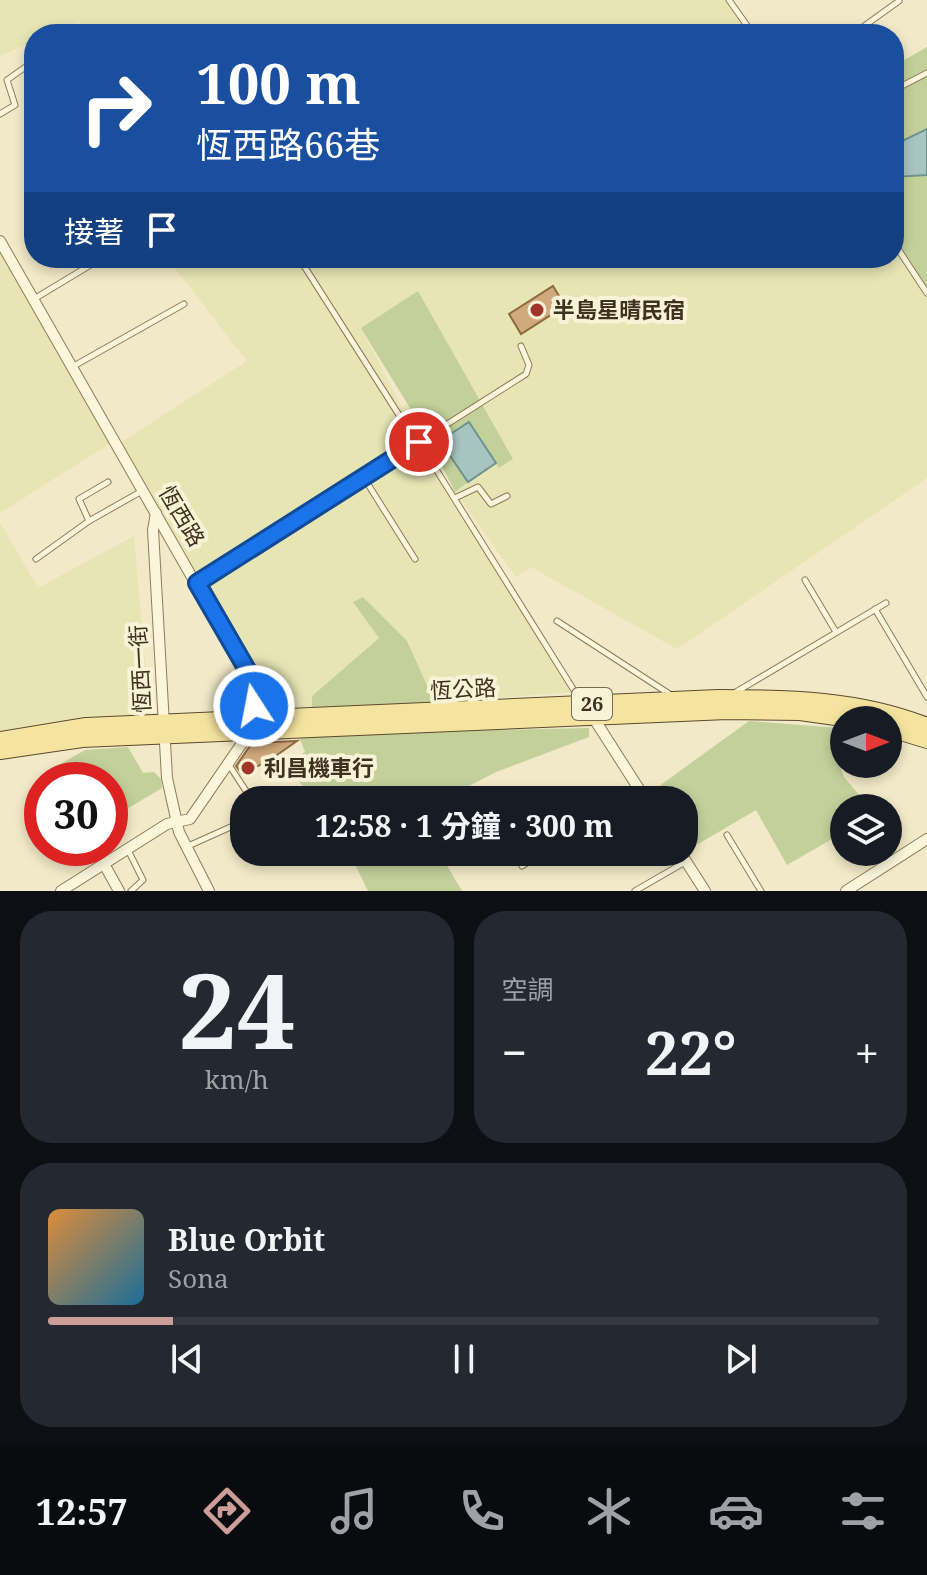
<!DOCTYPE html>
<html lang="zh-TW">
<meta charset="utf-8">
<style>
body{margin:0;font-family:"Noto Serif","Noto Sans TC",serif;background:#242831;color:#f1f3f6;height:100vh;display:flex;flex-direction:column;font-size:30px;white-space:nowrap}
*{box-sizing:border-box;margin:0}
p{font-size:26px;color:#9ea1a6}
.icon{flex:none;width:44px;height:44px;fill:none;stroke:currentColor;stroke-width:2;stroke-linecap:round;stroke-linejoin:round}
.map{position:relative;height:891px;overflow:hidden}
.details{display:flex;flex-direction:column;gap:20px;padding:20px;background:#0d0f14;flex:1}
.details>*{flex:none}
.top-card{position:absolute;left:24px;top:24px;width:880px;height:244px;border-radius:32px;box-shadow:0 4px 12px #0003;background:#1a4fa0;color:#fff;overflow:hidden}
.needle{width:52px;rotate:90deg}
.buttons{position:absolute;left:830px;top:706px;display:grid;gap:16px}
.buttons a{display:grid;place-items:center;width:72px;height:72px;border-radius:50%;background:#171b24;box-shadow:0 4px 12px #0003;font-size:40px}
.speed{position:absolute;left:24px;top:762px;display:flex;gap:16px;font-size:40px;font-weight:700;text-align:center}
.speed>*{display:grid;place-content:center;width:104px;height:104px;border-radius:50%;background:#171b24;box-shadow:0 4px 12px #0003;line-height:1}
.speed .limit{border:12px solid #d22;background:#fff;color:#111}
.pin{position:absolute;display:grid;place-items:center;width:68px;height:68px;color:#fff;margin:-34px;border:4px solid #fff;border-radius:50%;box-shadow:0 2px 8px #0007}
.me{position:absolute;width:88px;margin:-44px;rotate:349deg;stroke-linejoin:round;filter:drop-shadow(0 0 6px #0008)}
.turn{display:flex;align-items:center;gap:28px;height:168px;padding:0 40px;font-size:36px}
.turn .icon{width:104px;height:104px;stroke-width:2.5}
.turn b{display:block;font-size:56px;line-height:68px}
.then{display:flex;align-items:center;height:76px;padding:0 40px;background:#0003;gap:16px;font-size:30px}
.big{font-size:60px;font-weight:700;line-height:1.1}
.details .card{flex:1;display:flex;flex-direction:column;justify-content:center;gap:12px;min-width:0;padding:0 28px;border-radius:32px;background:#242831}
.details .dial{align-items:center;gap:0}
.dial b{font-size:104px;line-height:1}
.song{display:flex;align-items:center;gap:24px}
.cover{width:96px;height:96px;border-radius:12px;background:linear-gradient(135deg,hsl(30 70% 55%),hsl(200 70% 35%))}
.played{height:8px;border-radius:4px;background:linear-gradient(90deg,#cd9e99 15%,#363941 15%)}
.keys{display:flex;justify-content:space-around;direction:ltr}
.heat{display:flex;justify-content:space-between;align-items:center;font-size:44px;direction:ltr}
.details .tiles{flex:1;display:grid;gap:20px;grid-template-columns:1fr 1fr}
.card:last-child{grid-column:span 2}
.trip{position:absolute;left:230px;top:786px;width:468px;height:80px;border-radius:32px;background:#171b24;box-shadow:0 4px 12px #0003;font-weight:700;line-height:80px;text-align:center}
.menu{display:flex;height:128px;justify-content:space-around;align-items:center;background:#090b0e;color:#9ea1a6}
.menu .icon{width:56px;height:56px}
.menu .selected{color:#cd9e99}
.menu b{font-size:36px;color:#f1f3f6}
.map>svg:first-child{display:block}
.farmland{fill:#e7e5b4}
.green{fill:#c3d09a}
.water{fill:#a8c4c0;stroke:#6e948f;stroke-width:2}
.building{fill:#d0a97c;stroke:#8e6940;stroke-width:2}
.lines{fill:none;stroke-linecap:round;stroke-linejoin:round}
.service-casing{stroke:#8e7c5b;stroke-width:7}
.minor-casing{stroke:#8e7c5b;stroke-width:12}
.primary-casing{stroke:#5c492f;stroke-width:18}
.service{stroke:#faf5db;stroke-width:5}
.minor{stroke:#faf5db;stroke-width:10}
.primary{stroke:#f4e49f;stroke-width:16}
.route-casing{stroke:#114b97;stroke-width:20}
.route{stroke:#1a73e8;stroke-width:14}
.poi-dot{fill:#a03628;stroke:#f8f2d7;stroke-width:3}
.labels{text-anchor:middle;stroke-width:8;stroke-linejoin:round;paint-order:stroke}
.shield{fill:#f8f2d7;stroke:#756c56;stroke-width:2}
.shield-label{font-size:20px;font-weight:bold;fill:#3d321f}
.poi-label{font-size:22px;font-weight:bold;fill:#3d321f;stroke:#f8f2d7;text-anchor:start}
.street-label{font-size:22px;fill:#3d321f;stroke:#f8f2d7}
</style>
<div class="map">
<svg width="927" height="891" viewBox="0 0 927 891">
<rect width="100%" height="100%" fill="#f1e9c7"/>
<g class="farmland">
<path d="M0,0H727L750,34H87L79,21L49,34H34V41L0,56Z"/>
<path d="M894,245L927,293V478L677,649L531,567L516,577L455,492L496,463L500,468L513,459L361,328L418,438L573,692L435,703L407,641L363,597L354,603L379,637L312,696V707L268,709L259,669L114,447L247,361L167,258H894Z"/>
<path d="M0,246L112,442L0,513Z"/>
<path d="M0,523L38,588L134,536L150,718L94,717L0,735Z"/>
</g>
<g class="green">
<path d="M927,47V292L894,243V66Z"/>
<path d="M418,291L513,459L499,468L468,422L441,441L468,482L455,492L427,436L361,328Z"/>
<path d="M363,597L407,641L435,703L312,707V696L379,638L353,602Z"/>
<path d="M749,721L840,728L831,739L844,777L870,808H844V832L787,865L756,810L693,847L684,833V800H663L655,789Z"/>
<path d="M589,728V737L496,772L442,800H312L286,762L305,752L298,734Z"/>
<path d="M128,747L143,773L154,772L161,779L162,788L110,819V780H52L48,771L85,750Z"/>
<path d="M349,852H439L462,891H368Z"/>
</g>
<g class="water">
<path d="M927,129V175L894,177V145Z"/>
<path d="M469,422L496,463L468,482L440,441Z"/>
</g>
<g class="building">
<path d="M553,286L565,306L521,334L509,314Z"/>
<path d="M297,741L270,760L242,774L236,766L252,743Z"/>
</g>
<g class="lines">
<g class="service-casing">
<g id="service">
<path d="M729,0L753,34"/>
<path d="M853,34L899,1"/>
<path d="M894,90L927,73"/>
<path d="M0,114L15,105L7,80L34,61"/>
<path d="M894,243L927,293"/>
<path d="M299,258L399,415L409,422V447"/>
<path d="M34,299L102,258"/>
<path d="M72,367L184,304"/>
<path d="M419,442L526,374L529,365L521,346"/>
<path d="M364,478L415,559"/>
<path d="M108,482L79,499L89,521L142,491"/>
<path d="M455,498L478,487L491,504L507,496"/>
<path d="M36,559L89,521"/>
<path d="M805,580L836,632"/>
<path d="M197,583L419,442L580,700"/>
<path d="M875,609L927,697"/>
<path d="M557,621L671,695"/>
<path d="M736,692L886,603"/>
<path d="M229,765L252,800"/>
<path d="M626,800L639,792"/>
<path d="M727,835L761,891"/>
<path d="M186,847L244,821"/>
<path d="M128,850L143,880L131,891"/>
<path d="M522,866L544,852"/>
<path d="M635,891L685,862"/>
</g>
</g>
<g class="minor-casing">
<g id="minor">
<path d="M0,241L253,684L249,733L190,819L167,824L61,891"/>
<path d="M156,513L153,530L167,778L179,832L209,891"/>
<path d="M591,714L646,800"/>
<path d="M680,852L705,891"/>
<path d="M104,864L119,891"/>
<path d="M846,891L927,839"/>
</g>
</g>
<g class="primary-casing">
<g id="primary">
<path d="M888,728L927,740"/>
<path d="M0,740L86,726L718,698C789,698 859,699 927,726"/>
<path d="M0,751L82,739L727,711L800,712L857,720"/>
</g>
</g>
<use href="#service" class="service"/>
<use href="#minor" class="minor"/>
<use href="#primary" class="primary"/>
</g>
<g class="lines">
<g class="route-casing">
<path id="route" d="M254,706L249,673L197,583L419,442"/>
</g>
<use href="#route" class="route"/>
</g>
<g class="poi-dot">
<circle cx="537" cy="310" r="8"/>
<circle cx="248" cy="768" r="8"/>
</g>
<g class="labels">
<rect class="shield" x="572" y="688" width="40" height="32" rx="6"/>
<g class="shield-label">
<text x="592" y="711">26</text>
</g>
<g class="poi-label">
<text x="553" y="318">半島星晴民宿</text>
<text x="264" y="776">利昌機車行</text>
</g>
<g class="street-label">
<text transform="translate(182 516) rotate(59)" y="8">恆西路</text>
<text transform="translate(140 669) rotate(-93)" y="8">恆西一街</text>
<text transform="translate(463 689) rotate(-3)" y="8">恆公路</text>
</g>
</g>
</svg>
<div class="buttons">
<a><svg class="needle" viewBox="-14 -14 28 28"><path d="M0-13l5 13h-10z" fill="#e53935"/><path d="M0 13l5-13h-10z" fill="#9ea1a6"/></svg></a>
<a><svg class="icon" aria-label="layers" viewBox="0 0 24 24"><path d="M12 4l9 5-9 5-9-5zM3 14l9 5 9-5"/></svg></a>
</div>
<div class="speed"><div class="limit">30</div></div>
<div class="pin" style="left:419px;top:442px;background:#d93025"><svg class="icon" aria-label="arrive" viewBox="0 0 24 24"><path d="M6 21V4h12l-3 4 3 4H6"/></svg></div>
<svg class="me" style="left:254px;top:706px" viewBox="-20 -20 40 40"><circle r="17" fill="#1a73e8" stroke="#fff" stroke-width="3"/><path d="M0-11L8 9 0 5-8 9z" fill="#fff"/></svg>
<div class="trip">12:58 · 1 分鐘 · 300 m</div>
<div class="top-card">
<div class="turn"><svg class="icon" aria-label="right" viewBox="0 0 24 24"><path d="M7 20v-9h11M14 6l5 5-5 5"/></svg><div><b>100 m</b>恆西路66巷</div></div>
<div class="then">接著<svg class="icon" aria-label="arrive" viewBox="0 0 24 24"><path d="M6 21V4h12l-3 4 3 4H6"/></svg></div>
</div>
</div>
<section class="details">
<div class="tiles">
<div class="card dial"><b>24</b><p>km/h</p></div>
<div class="card"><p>空調</p>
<div class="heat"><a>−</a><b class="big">22°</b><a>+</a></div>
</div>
<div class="card">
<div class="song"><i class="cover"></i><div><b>Blue Orbit</b><p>Sona</p></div></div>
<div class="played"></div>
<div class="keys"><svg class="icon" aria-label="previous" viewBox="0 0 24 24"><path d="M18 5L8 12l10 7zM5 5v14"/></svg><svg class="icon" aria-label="pause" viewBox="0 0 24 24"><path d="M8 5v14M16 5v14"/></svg><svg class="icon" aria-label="next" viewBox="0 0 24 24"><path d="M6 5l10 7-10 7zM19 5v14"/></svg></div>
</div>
</div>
</section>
<nav class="menu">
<b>12:57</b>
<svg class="icon selected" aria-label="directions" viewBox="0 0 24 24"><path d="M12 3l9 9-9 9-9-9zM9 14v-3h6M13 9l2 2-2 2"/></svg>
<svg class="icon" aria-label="music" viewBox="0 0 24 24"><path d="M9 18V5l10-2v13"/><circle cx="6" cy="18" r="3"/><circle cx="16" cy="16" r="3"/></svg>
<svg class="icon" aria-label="phone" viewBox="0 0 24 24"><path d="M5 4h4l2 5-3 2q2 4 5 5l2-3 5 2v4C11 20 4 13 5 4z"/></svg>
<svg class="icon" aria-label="climate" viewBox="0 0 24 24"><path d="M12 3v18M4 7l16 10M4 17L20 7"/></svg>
<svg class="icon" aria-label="car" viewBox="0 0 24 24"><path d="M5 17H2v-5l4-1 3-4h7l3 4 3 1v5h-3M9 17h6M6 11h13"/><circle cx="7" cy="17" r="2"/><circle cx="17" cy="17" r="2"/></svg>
<svg class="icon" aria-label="filters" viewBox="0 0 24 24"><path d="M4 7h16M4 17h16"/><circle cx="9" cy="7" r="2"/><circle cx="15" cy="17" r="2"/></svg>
</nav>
